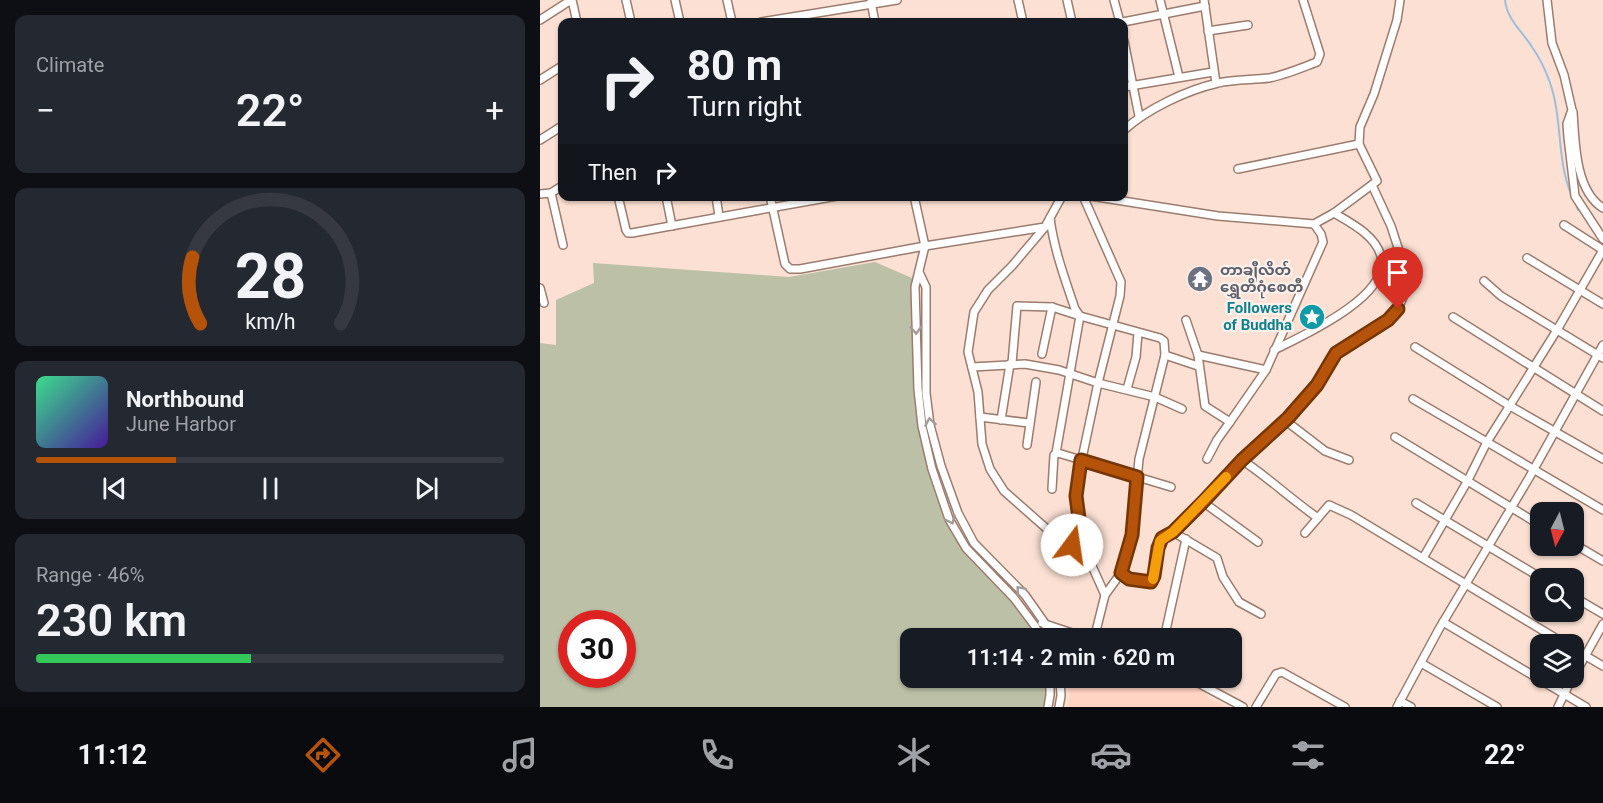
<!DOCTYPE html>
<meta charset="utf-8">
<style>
body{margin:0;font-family:Roboto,"Noto Sans Myanmar",sans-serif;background:#242831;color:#f1f3f6;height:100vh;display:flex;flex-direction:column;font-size:22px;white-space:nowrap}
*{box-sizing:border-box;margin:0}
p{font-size:20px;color:#9ea1a6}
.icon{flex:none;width:33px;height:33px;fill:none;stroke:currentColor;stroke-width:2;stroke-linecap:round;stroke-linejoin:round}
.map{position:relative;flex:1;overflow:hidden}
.sheet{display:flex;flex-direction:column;gap:15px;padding:15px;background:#0d0f14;width:540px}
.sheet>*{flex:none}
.top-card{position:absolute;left:18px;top:18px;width:570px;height:183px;border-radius:12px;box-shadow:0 2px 4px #0004;background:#171b24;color:#f1f3f6;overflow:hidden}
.needle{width:39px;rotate:187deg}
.buttons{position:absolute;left:990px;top:502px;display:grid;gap:12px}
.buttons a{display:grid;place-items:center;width:54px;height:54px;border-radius:12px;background:#171b24;box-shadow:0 2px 4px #0004;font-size:30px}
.speed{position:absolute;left:18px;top:610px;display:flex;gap:12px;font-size:30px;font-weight:700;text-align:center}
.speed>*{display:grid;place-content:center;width:78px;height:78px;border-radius:50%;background:#171b24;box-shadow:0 2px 4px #0004;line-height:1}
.speed .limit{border:9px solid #d22;background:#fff;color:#111}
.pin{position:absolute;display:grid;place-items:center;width:51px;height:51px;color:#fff;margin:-62px -26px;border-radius:50% 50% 50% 0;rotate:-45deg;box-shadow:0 0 6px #0007}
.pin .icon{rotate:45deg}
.me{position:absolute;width:66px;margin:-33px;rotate:14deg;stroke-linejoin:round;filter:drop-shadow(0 0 4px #0008)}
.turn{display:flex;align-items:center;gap:21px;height:126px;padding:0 30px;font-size:27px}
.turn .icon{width:78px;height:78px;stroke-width:2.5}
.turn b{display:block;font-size:42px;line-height:51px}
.then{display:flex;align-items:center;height:57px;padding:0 30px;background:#0003;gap:12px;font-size:22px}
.big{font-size:45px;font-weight:600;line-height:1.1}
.sheet .card{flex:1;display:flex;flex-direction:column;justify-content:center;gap:9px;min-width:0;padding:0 21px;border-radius:12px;background:#242831}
.sheet .dial{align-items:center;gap:0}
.dial svg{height:156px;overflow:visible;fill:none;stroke:#363941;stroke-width:7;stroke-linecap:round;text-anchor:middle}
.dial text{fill:#f1f3f6;stroke:none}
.song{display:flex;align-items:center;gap:18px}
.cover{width:72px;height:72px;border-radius:9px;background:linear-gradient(135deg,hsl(150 70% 55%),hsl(260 70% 35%))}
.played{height:6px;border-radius:3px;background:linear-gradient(90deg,#b45309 30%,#363941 30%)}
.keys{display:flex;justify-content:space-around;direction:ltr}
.heat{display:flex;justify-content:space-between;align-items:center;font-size:33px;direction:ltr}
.charge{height:9px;border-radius:4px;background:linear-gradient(90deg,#34c759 46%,#363941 0)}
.trip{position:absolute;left:360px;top:628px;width:342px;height:60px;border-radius:12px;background:#171b24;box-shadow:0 2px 4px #0004;font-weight:600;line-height:60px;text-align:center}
.dock{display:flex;height:96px;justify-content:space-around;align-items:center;background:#090b0e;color:#9ea1a6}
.dock .icon{width:42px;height:42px}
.dock .selected{color:#b45309}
.dock b{font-size:27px;color:#f1f3f6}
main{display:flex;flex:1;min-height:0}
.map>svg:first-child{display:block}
.built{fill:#ffd4c2}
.green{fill:#bbc0a6;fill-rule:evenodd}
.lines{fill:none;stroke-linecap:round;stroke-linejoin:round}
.stream{stroke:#9ebeda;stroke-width:2}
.street-casing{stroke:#9b7c6f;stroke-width:10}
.street{stroke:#fff;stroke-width:7}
.oneway{stroke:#a29c9a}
.route-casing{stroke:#753606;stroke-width:15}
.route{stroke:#b45309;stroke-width:10}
.slow{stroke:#f59e0b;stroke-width:10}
.labels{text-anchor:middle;stroke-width:4.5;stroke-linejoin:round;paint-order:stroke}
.worship-label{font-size:15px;font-weight:bold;fill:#5b616d;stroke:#fef0ea;text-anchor:start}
.culture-label{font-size:15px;font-weight:bold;fill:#0d838f;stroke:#fef0ea;text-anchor:end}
</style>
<main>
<section class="sheet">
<div class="card"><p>Climate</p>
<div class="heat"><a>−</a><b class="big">22°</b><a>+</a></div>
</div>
<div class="card dial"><svg viewBox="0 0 100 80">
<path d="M14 69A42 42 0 1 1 86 69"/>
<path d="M14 69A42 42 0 0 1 10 35" stroke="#b45309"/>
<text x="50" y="56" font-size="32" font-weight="700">28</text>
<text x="50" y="72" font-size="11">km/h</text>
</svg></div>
<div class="card">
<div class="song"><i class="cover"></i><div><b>Northbound</b><p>June Harbor</p></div></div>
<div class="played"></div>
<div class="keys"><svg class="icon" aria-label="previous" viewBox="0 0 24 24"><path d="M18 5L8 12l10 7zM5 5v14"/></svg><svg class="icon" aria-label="pause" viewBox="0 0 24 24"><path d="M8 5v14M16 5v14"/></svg><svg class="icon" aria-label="next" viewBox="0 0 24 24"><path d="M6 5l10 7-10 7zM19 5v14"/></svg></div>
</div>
<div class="card"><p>Range · 46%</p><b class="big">230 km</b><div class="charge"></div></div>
</section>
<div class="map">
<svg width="1063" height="707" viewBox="0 0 1063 707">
<rect width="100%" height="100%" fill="#fbe0d3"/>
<path class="built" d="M527,678H643L665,690L669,699L689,707H527L530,697Z"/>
<path class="green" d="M335,262L372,278L373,341L379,410L410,522L431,554L457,578L500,639H370V678H510L506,707H0V343L16,345V300L54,283L53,263L249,277ZM32,624H82V675H32Z"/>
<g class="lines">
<g class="stream">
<path d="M965,0C967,20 982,31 992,47C999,57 1005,69 1009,80C1023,117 1016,157 1031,194"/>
<path d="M1035,202L1038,210"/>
</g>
<g class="street-casing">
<g id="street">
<path d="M32,0L37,22"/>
<path d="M86,0L91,22"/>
<path d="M135,0L140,22"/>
<path d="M187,0L192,22"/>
<path d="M478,0L483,22"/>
<path d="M527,0L532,22"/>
<path d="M574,0L580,22"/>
<path d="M620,0L639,77"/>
<path d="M664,0L676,83"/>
<path d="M1007,0L1012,43L1024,75L1032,110L1027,124L1028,137L1035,196L1063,239"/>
<path d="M331,2L335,22"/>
<path d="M0,20L31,0"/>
<path d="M221,22L357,0"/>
<path d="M583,22L665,6"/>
<path d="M668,31L708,25"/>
<path d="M584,41L599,116"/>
<path d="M0,80L22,66"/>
<path d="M584,87L673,72"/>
<path d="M1033,112C1035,141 1035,191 1063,208"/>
<path d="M584,130C607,109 647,90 678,83C694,79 712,80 729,78C745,75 761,68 777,62L780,54L763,0"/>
<path d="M0,140L22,126"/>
<path d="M698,169L819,144"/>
<path d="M11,193L23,245"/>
<path d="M0,194L11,193L22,186"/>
<path d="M78,196L86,230L88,233H92L297,196"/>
<path d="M126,196L132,226"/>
<path d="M176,196L179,216"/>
<path d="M230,196L245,264L250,269H260L385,246L505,227L522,196"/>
<path d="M374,196L385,246L375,287L378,389L382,426L392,469L409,519L426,548L474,598L495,626L501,639"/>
<path d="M551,196L678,216L774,224"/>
<path d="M510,218C514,250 525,279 535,309L540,316L620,338L624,341L625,355L658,366"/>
<path d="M1024,225L1063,250"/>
<path d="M505,227L472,266L448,290L434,312L428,352L438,392L442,444L450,469L464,491L507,529L543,551L548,557L565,595"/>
<path d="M987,258L1063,304"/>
<path d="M379,272L386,287V393L390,425L401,466L418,513L434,543L485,595L504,622L511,639"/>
<path d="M944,281L961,296L1063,358"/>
<path d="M0,288L4,303"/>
<path d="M913,317L1063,411"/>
<path d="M646,320L658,355L665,406L690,422L726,370"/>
<path d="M875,347L970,406L1063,459"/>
<path d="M734,350C762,336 852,296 841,256C835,235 811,223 794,213"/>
<path d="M502,354L512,307"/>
<path d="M658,355L726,370L783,242L781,234L774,224L794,213L837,181L819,144L820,127L834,94L857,20L860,0"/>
<path d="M472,363L477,306L512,307L540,316L516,453"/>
<path d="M432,367L485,364L519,370L558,383L580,296L581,282L543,196"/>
<path d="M587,389L596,357L598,333"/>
<path d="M873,399L947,442L1017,330L1063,250"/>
<path d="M440,417L489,423"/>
<path d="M461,420L470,364"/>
<path d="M746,421L785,451L809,460"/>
<path d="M855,437L1000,525"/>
<path d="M487,445L496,382"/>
<path d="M667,459L677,440L690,422"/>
<path d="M702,460L748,418L777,385L797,353L848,320L858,309L866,290L864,266L851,226L832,185"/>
<path d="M512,489L514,455L518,453L631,487"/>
<path d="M663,502L718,542"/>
<path d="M876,503L1003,579"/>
<path d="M633,532L677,558L683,577L699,602L721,614"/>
<path d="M765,533L789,505L811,515L1027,645"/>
<path d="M1034,544L1063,561"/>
<path d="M532,545L540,526L536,496L537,482L558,383L615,397L642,409"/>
<path d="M883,558L927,482L947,442L1063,510"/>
<path d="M581,573L589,579L610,582L613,581L620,541L633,532L663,502L702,460C729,478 752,500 778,518"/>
<path d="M1034,597L1063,614"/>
<path d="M903,622L1046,707"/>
<path d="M502,623L550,639"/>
<path d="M554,639L565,595L581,573L592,535L599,459L625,355"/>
<path d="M624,639L646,539"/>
<path d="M1034,649L1063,666"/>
<path d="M881,663L957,707"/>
<path d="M1034,676L1063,624"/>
<path d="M649,678L703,707"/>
<path d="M860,701L871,707"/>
<path d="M508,707L510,695V678"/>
<path d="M519,707L521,696L520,678"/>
<path d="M716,707L736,674L742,672L805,707"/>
<path d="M857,707L899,629L989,478L1063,345"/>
<path d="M1018,707L1032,678"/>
</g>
</g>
<use href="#street" class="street"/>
</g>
<defs><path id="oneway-chevron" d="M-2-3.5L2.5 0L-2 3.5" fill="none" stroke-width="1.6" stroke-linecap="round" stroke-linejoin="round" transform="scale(1.5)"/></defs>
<g class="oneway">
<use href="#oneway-chevron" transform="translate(376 330) rotate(88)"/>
<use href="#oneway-chevron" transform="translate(390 422) rotate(-100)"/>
<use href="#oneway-chevron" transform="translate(411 520) rotate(65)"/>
<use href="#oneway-chevron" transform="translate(480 590) rotate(-131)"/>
</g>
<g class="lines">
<g class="route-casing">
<path id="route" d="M532,545L540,526L536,496L541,460L597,477L592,535L581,573L589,579L611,582L614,576L618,548L622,538L633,532L663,502L702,460L748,418L777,385L796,353L848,320L858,309"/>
</g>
<use href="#route" class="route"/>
<path class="slow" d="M613,579L620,541L633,532L686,477"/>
</g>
<defs>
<g id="temple-disc" transform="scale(1.35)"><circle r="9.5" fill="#6b7280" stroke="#fef0ea"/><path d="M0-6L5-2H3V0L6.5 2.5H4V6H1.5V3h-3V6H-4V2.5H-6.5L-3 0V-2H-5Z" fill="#fff"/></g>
<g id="sight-disc" transform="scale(1.35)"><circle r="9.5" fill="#0f9aa8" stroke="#fef0ea"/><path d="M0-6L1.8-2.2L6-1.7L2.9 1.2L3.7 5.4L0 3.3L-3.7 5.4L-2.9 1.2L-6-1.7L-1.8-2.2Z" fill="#fff"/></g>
</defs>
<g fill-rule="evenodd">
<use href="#temple-disc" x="660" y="279"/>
<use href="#sight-disc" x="772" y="317"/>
</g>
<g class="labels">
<g class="worship-label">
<text x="680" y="275">တာချီလိတ်<tspan x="680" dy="17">ရွှေတိဂုံစေတီ</tspan></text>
</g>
<g class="culture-label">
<text x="752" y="313">Followers<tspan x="752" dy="17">of Buddha</tspan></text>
</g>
</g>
</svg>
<div class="buttons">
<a><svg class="needle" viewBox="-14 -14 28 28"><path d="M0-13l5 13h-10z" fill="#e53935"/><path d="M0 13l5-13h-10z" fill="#9ea1a6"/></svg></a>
<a><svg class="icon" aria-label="search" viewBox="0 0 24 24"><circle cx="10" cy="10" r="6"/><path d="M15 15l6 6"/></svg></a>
<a><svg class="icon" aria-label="layers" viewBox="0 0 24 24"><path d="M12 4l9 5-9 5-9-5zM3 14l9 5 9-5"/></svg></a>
</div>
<div class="speed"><div class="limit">30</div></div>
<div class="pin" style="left:858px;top:309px;background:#d93025"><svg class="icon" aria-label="arrive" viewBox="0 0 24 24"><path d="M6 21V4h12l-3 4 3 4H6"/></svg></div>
<svg class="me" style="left:532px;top:545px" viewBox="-20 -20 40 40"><circle r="19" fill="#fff"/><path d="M0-13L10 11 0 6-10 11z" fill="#b45309"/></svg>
<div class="trip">11:14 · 2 min · 620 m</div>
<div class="top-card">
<div class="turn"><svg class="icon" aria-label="right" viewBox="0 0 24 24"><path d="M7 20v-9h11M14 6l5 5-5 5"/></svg><div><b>80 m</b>Turn right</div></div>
<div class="then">Then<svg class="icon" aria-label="right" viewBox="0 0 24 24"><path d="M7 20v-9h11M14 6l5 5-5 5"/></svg></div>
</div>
</div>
</main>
<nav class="dock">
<b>11:12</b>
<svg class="icon selected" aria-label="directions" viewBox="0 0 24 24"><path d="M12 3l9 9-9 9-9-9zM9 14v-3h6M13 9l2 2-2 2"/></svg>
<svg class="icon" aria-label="music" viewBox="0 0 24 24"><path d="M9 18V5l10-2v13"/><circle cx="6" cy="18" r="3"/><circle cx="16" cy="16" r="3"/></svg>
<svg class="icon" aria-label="phone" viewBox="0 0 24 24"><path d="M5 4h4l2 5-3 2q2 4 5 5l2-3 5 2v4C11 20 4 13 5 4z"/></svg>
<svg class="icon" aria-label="climate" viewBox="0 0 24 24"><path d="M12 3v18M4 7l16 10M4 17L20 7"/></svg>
<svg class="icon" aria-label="car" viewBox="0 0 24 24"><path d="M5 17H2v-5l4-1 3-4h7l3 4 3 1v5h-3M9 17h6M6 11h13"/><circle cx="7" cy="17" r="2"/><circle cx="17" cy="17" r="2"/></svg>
<svg class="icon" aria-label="filters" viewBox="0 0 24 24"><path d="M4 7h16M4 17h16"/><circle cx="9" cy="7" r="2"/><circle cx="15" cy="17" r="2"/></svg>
<b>22°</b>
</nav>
